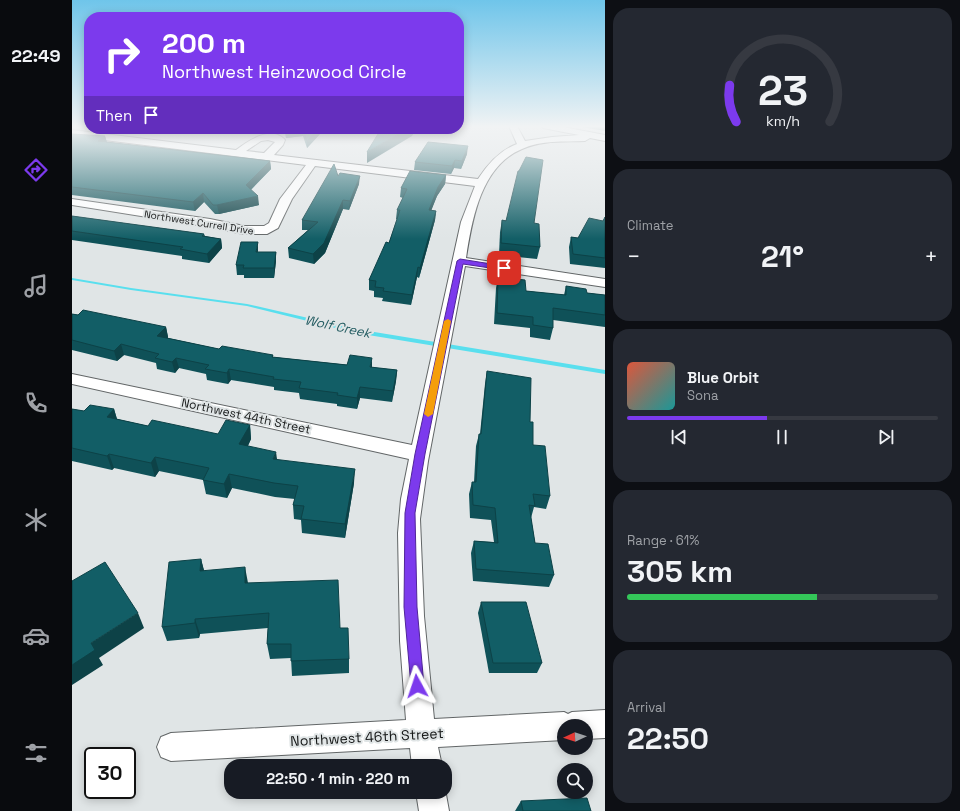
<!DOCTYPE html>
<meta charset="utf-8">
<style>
body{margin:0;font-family:"Space Grotesk",sans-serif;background:#242831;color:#f1f3f6;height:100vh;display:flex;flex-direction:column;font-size:15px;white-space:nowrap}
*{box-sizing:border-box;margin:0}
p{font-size:13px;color:#9ea1a6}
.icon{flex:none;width:22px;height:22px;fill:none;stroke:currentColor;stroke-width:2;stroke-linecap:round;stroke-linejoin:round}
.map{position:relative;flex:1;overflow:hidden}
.details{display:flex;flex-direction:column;gap:8px;padding:8px;background:#0d0f14;width:355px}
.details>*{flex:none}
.hud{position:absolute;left:12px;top:12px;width:380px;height:122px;border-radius:16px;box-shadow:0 2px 10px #0003;background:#7c3aed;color:#fff;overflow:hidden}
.needle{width:26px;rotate:267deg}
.tools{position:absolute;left:485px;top:719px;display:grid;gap:8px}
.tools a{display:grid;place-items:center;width:36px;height:36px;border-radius:50%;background:#171b24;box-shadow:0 2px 10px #0003;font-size:20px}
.speed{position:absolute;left:12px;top:747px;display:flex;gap:8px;font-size:20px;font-weight:700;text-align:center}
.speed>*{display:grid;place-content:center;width:52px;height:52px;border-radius:50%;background:#171b24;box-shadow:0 2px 10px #0003;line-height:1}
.speed .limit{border:2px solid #111;border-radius:6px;background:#fff;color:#111}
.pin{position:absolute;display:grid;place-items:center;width:34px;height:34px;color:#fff;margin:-17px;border-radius:8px;box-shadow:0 2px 6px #0006}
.me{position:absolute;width:44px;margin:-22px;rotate:355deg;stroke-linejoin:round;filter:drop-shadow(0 0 3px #0008)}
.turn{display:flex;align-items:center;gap:14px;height:84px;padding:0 12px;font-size:18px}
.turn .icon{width:52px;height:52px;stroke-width:2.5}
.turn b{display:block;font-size:28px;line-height:34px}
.then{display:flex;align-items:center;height:38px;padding:0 12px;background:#0003;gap:8px;font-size:15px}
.big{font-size:30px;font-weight:600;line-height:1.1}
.details .card{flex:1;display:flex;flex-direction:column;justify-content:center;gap:6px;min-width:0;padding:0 14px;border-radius:16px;background:#242831}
.details .dial{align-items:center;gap:0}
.dial svg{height:104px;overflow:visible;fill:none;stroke:#363941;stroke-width:7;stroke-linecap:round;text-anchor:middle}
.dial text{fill:#f1f3f6;stroke:none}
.song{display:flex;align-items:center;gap:12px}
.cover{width:48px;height:48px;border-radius:6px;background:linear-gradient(135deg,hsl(10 70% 55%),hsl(180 70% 35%))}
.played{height:4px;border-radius:2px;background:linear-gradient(90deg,#7c3aed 45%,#363941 45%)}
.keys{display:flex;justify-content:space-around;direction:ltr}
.heat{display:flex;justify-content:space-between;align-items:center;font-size:22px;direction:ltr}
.charge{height:6px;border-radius:3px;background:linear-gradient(90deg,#34c759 61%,#363941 0)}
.trip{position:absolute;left:152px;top:759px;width:228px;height:40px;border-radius:16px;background:#171b24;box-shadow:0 2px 10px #0003;font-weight:600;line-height:40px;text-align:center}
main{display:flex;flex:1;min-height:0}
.tab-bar{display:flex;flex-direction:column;width:72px;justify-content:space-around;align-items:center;background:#090b0e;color:#9ea1a6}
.tab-bar .icon{width:28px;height:28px}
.tab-bar .active{color:#7c3aed}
.tab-bar b{font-size:18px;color:#f1f3f6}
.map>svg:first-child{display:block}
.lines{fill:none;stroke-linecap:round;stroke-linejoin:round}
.stream{fill:#59dfee;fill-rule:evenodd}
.street-casing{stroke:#626667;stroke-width:2}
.street{fill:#fff;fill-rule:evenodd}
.wall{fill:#0f5158}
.shaded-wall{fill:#0d4247}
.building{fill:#125e66;stroke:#0d4247}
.route{fill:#7c3aed;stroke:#51269a}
.slow{fill:#f59e0b}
.labels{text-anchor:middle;stroke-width:4;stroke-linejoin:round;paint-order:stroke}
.far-street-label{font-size:10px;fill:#141616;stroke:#e0e5e6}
.street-label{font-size:12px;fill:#141616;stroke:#e0e5e6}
.water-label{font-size:13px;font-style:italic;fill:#245c62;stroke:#e0e5e6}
.near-street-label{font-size:14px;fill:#141616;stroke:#e0e5e6}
</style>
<main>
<nav class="tab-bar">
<b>22:49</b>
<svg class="icon active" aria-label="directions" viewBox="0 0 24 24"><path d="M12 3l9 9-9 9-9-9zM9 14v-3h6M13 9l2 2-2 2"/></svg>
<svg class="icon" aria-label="music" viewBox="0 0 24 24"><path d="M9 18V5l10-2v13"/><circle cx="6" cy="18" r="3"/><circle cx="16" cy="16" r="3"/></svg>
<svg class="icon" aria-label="phone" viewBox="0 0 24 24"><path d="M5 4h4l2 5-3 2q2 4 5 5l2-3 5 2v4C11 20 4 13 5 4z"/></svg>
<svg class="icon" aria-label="climate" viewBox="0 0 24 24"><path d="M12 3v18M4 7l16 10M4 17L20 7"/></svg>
<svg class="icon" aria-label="car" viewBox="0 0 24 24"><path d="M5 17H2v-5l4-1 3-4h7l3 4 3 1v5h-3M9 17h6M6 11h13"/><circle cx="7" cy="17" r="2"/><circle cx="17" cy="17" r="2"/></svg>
<svg class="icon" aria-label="filters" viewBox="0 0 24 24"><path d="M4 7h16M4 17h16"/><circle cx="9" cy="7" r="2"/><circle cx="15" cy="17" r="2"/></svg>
</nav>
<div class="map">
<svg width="533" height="811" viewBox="0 0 533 811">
<rect width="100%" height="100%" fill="#e0e5e6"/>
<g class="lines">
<path class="stream" d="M0,278L59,288L175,304L284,329L533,370V374L284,333L175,306L59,290L0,280Z"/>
<g class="street-casing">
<g id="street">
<path d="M437,126H445L453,141L480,137L507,135L471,128L470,126H486L533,135V141L518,138L513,141C492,142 469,140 450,149C409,166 400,219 394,258L533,279V287L393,266L356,461L348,519L352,616L362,719L492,712L496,714L500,712L533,710V738L514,739V726H492V740L366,747L370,766H340L338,748L99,761L89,757L85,747L89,737L99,733L334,720L328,641L326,533L329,499L337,459L0,384V374L340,445L389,222L403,186L243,166L220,199L206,228L195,234H172L138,227L0,205V199L138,219L172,226H192L197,223L208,199L234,165L0,136V130L164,150C176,141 199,125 213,140L211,145L202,155L406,179C416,164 428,150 445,144ZM196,140L203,142L192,153L174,151L189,141Z"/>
<path d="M373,789L377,811H347L344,792H373Z"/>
</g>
</g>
<use href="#street" class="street"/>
</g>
<g class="wall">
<path d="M510,126H533V131L510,127Z"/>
<path d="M212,129H275V131L248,134L235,148L231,136L214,138Z"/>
<path d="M0,134L33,136L35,142L198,161L199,169L179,190L187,205L147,214H143L132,202L123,211L0,195Z"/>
<path d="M395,154L389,169L382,168L379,174L342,170L343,162Z"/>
<path d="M374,175L373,184L365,196L359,210L364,211L363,220L347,278L345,277L339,305L310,301L311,298L302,297V291L297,290V280L317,243L325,219H324L325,210L331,198L328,197L329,188Z"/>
<path d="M266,176L287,184L277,210L271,209L253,253L242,264L217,258L216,248L236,230H230V220Z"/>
<path d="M0,216L132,234L133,236L149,239L150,248L137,263L110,259V256L0,240Z"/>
<path d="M533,217V268L498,264L497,247L499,237L506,238L531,221Z"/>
<path d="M430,220L462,223L468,247L465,259L427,255L428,232Z"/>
<path d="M186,252H204V261L202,278H172V275H165L164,265Z"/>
<path d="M426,277L454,291L492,295L494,286L515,293L533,295V327L481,320V328L478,340L458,337V328L422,324L424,288Z"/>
<path d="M0,314L94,327L96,337V338L147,349L201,355V357L325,370L324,381L320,402L288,398L285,409L265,406V404L228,399L227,393L202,390V387L159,380L156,384L135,380L134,374L107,368L103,373L85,369L84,363L52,355L45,361L0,350Z"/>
<path d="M415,371L458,422L461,445L478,496L474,509L462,507L459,518L463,543L482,575L477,587L401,581L399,553L402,541L422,542L419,520L398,518L397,494L400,482H402L404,446L407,434H408L413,384Z"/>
<path d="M0,409L12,411L42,409L45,419L76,426L146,434L178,425L179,439L176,446L205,460L282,483L273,538L230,533L229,520L222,519L221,505L223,499L203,497L160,488L155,498L134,494L131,480L87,471L83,477L42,468L40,470L0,461Z"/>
<path d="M129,559L132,571L176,583L268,628L277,659V673L220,676L219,658L198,659L195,644L196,628L128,634L127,638L95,641L90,627Z"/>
<path d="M409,602L470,663L465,673H417L406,613Z"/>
<path d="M449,801L519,811H443Z"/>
</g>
<g class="shaded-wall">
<path d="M224,129H231V136L214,138V130Z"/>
<path d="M246,129H275V131L248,134L235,148V141Z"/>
<path d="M335,129H344L340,136L295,163V152Z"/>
<path d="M33,136L35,144L26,141Z"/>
<path d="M396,146L395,154L389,169L390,161Z"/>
<path d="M383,160L382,168L379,174L380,166Z"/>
<path d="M198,161L199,169L174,194V185Z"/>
<path d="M374,175L373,184L365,196L356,219L357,210L366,187Z"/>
<path d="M288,176L287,184L277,210L278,201Z"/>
<path d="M131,193L132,202L123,211L121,202Z"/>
<path d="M186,196L187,205L147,214L145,205Z"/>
<path d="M271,200V209L253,253L242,264L241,254Z"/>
<path d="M364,211L363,220L347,278L348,268Z"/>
<path d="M149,239L150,248L137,263L135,254Z"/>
<path d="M186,242V251L185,261L184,252Z"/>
<path d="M204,252V261L202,278V268Z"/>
<path d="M346,267L345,277L339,305L340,295Z"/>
<path d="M94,327L96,337L88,346L85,336Z"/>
<path d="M49,344L52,355L45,361L42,351Z"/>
<path d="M104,358L107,368L103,373L100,362Z"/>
<path d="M300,358V368L298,367Z"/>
<path d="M157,369L159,380L156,384L155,373Z"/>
<path d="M325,370L324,381L320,402L321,391Z"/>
<path d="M288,387V398L285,409V398Z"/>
<path d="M42,409L46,423L35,417Z"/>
<path d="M178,425L179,439L169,459L167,444Z"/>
<path d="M204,452L206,466L201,459Z"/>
<path d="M37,454L42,468L40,470L35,456Z"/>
<path d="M83,457L87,471L83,477L79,463Z"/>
<path d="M283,469L282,483L273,538V524Z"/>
<path d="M157,474L160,488L155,498L152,484Z"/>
<path d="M129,559L133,574L128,571Z"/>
<path d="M173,567L176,583H173Z"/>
<path d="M66,613L72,628L27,658L31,665L0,685V665L19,643Z"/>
<path d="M123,619L128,634L127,638L123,623Z"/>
</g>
<g class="building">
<path d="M214,129H224L214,130Z"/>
<path d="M231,129H246L235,141Z"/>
<path d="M309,129H335L295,152Z"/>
<path d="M0,134L33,136L26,141L198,161L174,185L186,196L145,205H141L131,193L121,202L0,187Z"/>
<path d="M356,142L396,146L390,161L383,160L380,166L343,162Z"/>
<path d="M454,157L471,160L462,223L467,224L468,247L429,243L430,220L434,221L446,171H447Z"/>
<path d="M262,164L266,176L268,173L288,176L278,201L271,200L252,243L241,254L216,248L246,222L230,220Z"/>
<path d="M338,171L374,175L366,187L357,210L364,211L348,268L346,267L340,295L311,291L312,288L303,287L304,281L297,280L314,242L317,243L328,210H325L335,189L329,188Z"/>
<path d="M0,216L132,234L130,236L149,239L135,254L108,249L111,247L0,231Z"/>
<path d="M533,217V258L501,254L499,237L506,238L517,218L531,221Z"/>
<path d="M169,242H186L184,252H204L202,268H171L172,265H164Z"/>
<path d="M426,277L453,280L454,291L494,295V286L514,289L515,293L533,295V315L481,308V328L461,325V317L425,313Z"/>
<path d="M11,310L94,327L85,336L147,349L150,346L201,355L200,357L275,365L278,355L300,358L298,367L325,370L321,391L288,387L285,398L265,395L266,393L227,388L229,382L201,379L202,377L157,369L155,373L133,369L137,365L104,358L100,362L83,358L87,354L49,344L42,351L0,340V314L6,315Z"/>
<path d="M415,371L459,378L458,422H461V445L473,446L478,496L461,494L463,506L457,505L463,543L476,544L482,575L404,569L402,541L426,543L423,508L401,505L400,482H404L407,434H409Z"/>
<path d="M18,405L42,409L35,417L76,426L80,420L146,434L154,420L178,425L167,444L204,452L201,459L283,469L273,524L229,519L232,506L221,505L226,486L202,483L157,474L152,484L131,480L137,468L83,457L79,463L37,454L35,456L0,448V409L12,411Z"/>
<path d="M129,559L128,571L173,567V583L266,580L268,628H276L277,659L219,661V644H195L197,613L123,619V623L90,627L97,562Z"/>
<path d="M33,562L66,613L19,643L23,650L0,665V581Z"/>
<path d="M409,602H454L470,663H421Z"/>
<path d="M515,798L519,811H451L449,801Z"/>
</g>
<linearGradient id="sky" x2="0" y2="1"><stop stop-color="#6fc5ea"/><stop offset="0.53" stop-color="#f1f3f4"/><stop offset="1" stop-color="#f1f3f4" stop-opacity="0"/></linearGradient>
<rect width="533" height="239" fill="url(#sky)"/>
<path class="route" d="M388,259L432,266L435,268L432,270L391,264L353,454L343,513L345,607L352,686L350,691L345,693L341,691L339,686L332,607L333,513L343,454L385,261Z"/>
<path class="slow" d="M376,319L379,321L361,414L356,417L352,414L372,321Z"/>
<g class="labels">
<g class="far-street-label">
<text transform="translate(127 222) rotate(9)" y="4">Northwest Currell Drive</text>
</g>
<g class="street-label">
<text transform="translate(174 416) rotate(12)" y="4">Northwest 44th Street</text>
</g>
<g class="water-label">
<text transform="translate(266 326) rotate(12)" y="5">Wolf Creek</text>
</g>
<g class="near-street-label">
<text transform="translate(295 737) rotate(-3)" y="5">Northwest 46th Street</text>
</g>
</g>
</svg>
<div class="tools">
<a><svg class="needle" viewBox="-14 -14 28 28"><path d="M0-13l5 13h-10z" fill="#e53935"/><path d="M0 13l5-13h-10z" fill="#9ea1a6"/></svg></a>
<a><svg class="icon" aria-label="search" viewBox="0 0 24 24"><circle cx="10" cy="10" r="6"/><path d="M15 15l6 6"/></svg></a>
</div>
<div class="speed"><div class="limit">30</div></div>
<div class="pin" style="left:432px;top:268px;background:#d93025"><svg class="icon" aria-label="arrive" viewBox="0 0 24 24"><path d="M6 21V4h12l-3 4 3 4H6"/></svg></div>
<svg class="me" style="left:345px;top:686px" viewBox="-20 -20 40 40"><path d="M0-17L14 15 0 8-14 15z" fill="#7c3aed" stroke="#fff" stroke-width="4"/></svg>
<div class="trip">22:50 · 1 min · 220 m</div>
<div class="hud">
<div class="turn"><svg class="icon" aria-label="right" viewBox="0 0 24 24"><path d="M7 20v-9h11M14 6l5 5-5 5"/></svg><div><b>200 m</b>Northwest Heinzwood Circle</div></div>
<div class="then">Then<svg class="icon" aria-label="arrive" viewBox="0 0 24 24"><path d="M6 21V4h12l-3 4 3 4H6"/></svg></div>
</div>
</div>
<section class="details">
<div class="card dial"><svg viewBox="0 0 100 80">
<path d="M14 69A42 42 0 1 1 86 69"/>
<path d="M14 69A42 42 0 0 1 9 41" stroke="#7c3aed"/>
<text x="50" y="56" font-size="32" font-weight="700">23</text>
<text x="50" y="72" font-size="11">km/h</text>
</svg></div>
<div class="card"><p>Climate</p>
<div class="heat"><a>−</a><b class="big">21°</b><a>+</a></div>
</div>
<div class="card">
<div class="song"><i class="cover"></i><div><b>Blue Orbit</b><p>Sona</p></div></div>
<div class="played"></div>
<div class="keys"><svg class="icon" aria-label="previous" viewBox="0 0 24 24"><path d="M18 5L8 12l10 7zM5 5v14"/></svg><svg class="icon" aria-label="pause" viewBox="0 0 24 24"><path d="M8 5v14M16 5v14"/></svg><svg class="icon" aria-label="next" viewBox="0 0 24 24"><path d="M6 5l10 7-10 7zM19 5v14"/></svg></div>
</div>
<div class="card"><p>Range · 61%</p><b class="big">305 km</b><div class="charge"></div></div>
<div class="card"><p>Arrival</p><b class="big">22:50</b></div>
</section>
</main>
